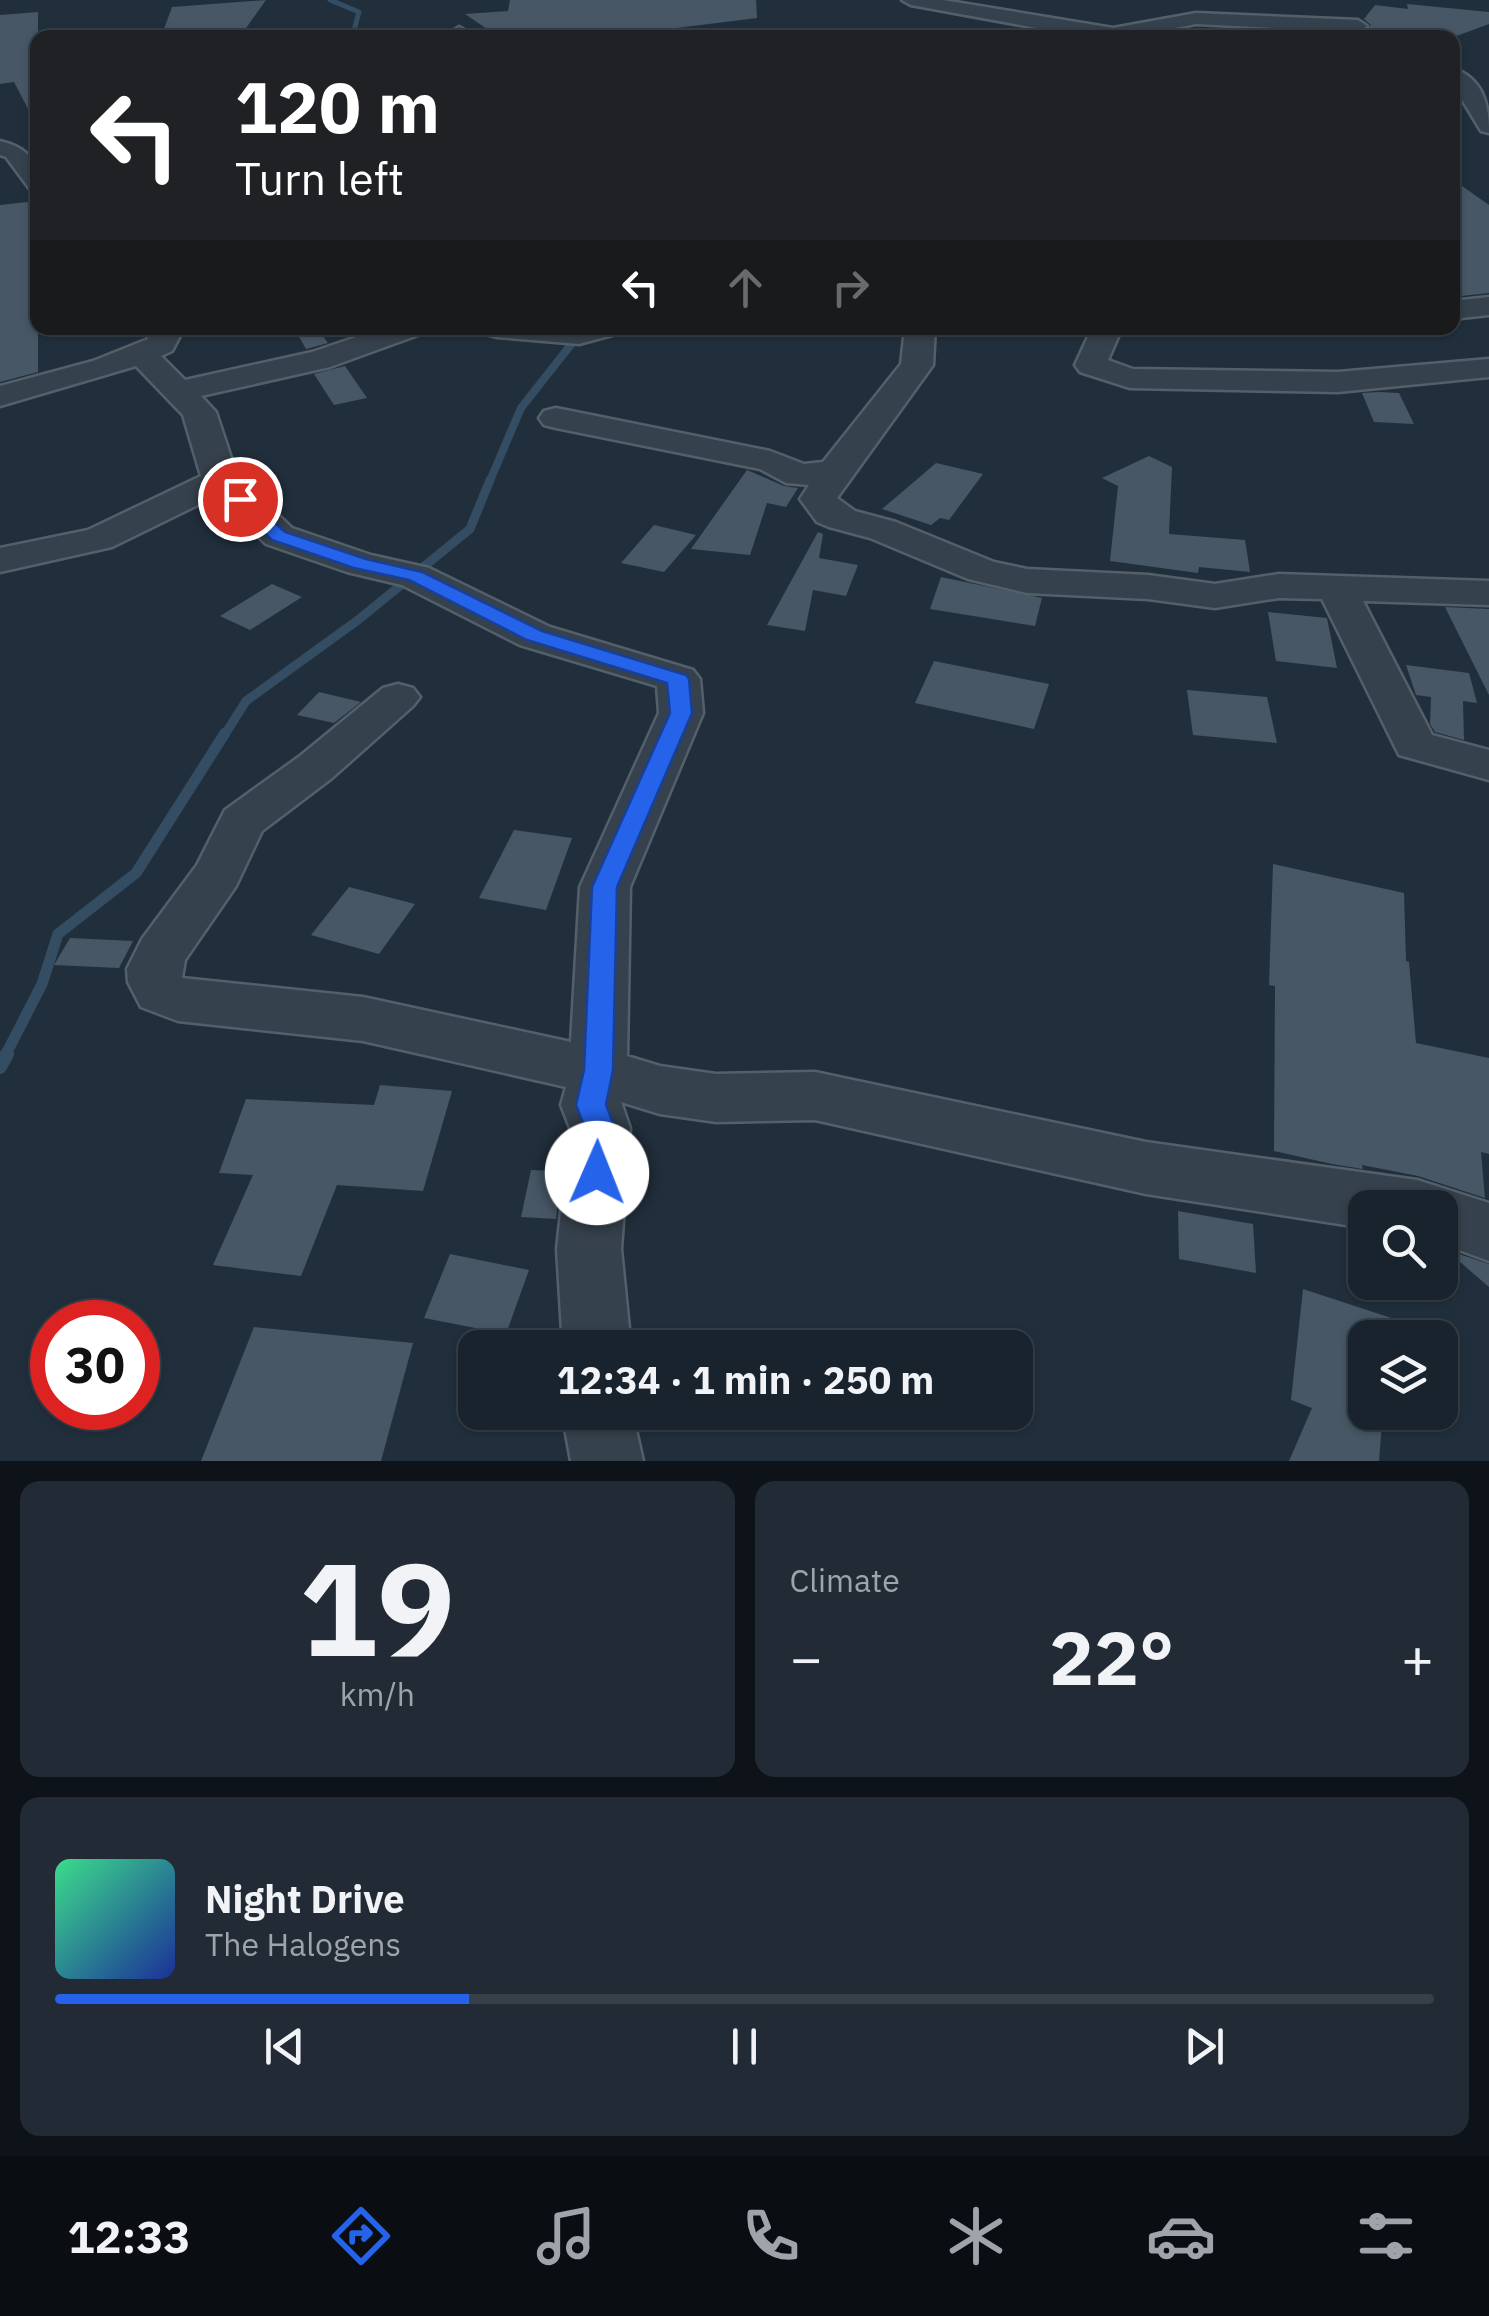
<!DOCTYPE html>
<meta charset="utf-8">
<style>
body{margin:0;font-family:"IBM Plex Sans",sans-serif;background:#222b35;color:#f1f3f6;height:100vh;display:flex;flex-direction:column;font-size:38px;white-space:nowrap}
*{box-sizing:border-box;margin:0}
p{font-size:32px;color:#9fa4aa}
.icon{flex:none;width:55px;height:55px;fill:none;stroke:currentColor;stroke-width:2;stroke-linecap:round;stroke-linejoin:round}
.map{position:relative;height:1461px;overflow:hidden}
.drawer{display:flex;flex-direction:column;gap:20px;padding:20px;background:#0e1319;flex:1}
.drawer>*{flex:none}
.banner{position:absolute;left:30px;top:30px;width:1430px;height:305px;border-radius:20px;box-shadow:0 2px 8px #0004,0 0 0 2px #374049;background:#202124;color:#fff;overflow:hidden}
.controls{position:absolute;left:1348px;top:1190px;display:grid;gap:20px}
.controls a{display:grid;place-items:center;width:110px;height:110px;border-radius:20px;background:#19232d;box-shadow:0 2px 8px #0004,0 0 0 2px #374049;font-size:50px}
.speed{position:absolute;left:30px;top:1300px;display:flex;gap:20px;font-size:50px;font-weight:700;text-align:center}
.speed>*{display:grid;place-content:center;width:130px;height:130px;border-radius:50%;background:#19232d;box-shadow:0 2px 8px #0004,0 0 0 2px #374049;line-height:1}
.speed .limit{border:15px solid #d22;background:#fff;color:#111}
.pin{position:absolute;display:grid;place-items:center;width:85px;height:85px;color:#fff;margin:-42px;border:5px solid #fff;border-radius:50%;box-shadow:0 2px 10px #0007}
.me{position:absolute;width:110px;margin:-55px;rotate:1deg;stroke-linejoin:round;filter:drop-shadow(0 0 8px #0008)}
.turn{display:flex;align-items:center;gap:35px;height:210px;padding:0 40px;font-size:45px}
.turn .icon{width:130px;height:130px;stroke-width:2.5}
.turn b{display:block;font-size:70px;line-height:85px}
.lanes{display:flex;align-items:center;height:95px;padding:0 40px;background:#0003;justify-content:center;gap:50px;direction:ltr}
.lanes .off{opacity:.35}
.big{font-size:75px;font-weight:800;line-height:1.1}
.drawer .tile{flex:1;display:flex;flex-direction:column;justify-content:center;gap:15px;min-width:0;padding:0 35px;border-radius:20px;background:#222b35}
.drawer .dial{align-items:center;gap:0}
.dial b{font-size:130px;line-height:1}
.song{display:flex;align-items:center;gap:30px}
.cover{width:120px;height:120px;border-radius:15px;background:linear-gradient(135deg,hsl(150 70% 55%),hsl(230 70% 35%))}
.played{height:10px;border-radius:5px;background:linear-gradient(90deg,#2563eb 30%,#374049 30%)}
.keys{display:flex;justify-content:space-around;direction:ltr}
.heat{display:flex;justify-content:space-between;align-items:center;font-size:55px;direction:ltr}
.drawer .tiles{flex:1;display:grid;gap:20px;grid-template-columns:1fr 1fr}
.tile:last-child{grid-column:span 2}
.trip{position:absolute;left:458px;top:1330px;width:575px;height:100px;border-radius:20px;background:#19232d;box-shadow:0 2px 8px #0004,0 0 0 2px #374049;font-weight:800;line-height:100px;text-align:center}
.dock{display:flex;height:160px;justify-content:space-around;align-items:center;background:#0a0e12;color:#9fa4aa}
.dock .icon{width:70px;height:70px}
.dock .selected{color:#2563eb}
.dock b{font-size:45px;color:#f1f3f6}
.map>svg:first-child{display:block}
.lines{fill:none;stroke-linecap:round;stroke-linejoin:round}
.stream-far4{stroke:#344d63;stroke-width:5}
.stream-far3{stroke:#344d63;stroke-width:8}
.stream-far2{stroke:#344d63;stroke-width:9}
.stream-far1{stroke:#344d63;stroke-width:11}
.stream{stroke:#344d63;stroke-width:14}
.building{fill:#475765}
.minor-casing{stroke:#535f69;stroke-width:5}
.minor{fill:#35414c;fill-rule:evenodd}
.route{fill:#2563eb;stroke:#184099;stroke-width:2.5}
</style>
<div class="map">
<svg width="1489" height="1461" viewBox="0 0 1489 1461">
<rect width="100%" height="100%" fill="#212f3c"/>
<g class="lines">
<path class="stream-far4" d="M330,0L359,12L352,38"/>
<path class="stream-far3" d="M489,483L521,408L584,328"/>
<path class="stream-far2" d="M224,736L246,701L358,620L470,529L490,480"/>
<path class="stream-far1" d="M5,1056L42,984L58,934L136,873L225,733"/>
<path class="stream" d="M0,1067L7,1054"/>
</g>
<g class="building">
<path d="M266,0L239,38L161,37L172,7Z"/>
<path d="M510,0H756L757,18L621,35L616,31L569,38H500L465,14L508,11Z"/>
<path d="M1407,4L1489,12V24L1451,38H1389L1366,31L1371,25L1364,19L1375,5L1408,9Z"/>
<path d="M38,12V128L14,82L0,84V15Z"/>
<path d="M1452,179L1489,205V293L1452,297Z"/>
<path d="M28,202L31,223L38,228V372L0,382V205Z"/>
<path d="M294,328H317L328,343L306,349Z"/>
<path d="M345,366L367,398L334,405L314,374Z"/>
<path d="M1379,392L1399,393L1414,424L1374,422L1362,393Z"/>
<path d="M1149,456L1172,467L1169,534L1245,540L1250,572L1199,567L1198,573L1110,561L1118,486L1102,478Z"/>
<path d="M936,463L983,474L949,520L940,518L931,525L882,509Z"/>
<path d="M747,470L784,486L798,488L786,507L767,503L750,555L691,549Z"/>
<path d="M654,525L696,535L664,572L621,563Z"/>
<path d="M818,532L823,534L819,558L858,565L846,596L813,590L805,631L767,625Z"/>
<path d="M941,577L1042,598L1035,626L930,609Z"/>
<path d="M272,584L302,597L250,630L220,616Z"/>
<path d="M1445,607L1489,609V695Z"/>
<path d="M1268,612L1327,618L1337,668L1276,661Z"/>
<path d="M934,661L1049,684L1034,729L915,703Z"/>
<path d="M1406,665L1469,673L1477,703L1463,701L1464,740L1435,732L1430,724L1431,697L1416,695Z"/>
<path d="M1187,690L1267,697L1277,743L1193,735Z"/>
<path d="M319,692L361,702L334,723L297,715Z"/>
<path d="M514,830L572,838L546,910L479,898Z"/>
<path d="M1273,864L1404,893L1406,961L1409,962L1416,1043L1489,1058V1154L1481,1152L1485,1198L1418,1176L1362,1165L1363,1169L1332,1164L1274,1151L1275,986L1269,985Z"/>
<path d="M349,887L415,904L379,954L311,935Z"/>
<path d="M70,938L133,941L119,968L54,965Z"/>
<path d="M380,1085L452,1091L423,1191L337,1185L301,1276L213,1265L253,1175L219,1173L246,1099L374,1105Z"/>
<path d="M531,1170L562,1171L556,1219L521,1217Z"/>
<path d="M1178,1211L1253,1224L1256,1273L1179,1259Z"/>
<path d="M1456,1253L1489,1264V1287L1452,1255Z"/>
<path d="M450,1254L529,1270L506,1334L424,1318Z"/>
<path d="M1303,1289L1434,1332L1433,1338H1365V1412H1383L1379,1461H1289L1312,1408L1291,1400Z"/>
<path d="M254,1327L413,1343L381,1461H201Z"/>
</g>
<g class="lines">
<g class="minor-casing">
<g id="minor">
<path d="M902,0H943L1113,28L1196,13L1358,20L1367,26L1358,32L1196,24L1121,38H1091L911,5Z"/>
<path d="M459,27L478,38L452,37L450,33Z"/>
<path d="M1452,68C1483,78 1489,104 1489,133L1481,131L1452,83Z"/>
<path d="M0,141C29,148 38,161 38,190L29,188L6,157L0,155Z"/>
<path d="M1489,297V315L1452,319V301Z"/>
<path d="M145,328H175L180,336L172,351L161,356L185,380L312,352L383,328H425L421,334L330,367L201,396L216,412L237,476L292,528L371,555L429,568L550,627L693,670L700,679L703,713L630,887L627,1056L660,1066L716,1074L815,1072L1146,1142L1417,1180L1489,1203V1261L1440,1243V1208H1365V1228L1146,1194L815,1120L716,1122L660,1114L621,1102L630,1128L621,1249L631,1348H563L557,1249L570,1128L561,1105L566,1087L363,1041L178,1021L141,1007L128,982L127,969L142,939L197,865L225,810L300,756L383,688L398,684L413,688L420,697L413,706L332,778L262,831L236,886L185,960L182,978L363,997L571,1042L580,887L659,713L657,686L520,645L402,585L347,572L266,544L216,496L112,547L0,572V548L88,530L201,476L183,415L136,366L0,406V386L93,361L148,339Z"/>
<path d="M482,328H620L616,334L579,344L497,337L486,334Z"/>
<path d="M905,328H935L933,365L837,498L855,511L896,522L994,562L1027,569L1148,575L1215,584L1279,574L1489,581V605L1363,601L1432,735L1489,750V780L1399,755L1322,599L1279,598L1215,608L1148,599L1027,593L968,579L870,538L829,527L817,522L800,499L809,485L786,483L760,469L556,428L544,425L539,418L544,411L556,408L770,451L804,464L823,462L901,364Z"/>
<path d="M1092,328H1122L1108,360L1133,369L1338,372L1489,359V377L1338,392L1130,388L1080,372L1075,365Z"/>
<path d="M562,1412H632L643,1461H571Z"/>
</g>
</g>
<use href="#minor" class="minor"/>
</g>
<path class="route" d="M240,493L285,532L366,559L422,572L542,631L686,675L689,679L692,713L617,887L613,1070L606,1105L615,1128L612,1173L608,1182L597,1186L586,1182L581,1173L585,1128L576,1105L584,1070L592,887L670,713L667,683L527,640L409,580L354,568L272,540L231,499Z"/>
</svg>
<div class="controls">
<a><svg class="icon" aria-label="search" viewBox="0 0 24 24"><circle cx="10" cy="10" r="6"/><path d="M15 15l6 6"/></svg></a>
<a><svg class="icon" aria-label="layers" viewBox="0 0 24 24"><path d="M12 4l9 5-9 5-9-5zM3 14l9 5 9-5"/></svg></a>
</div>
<div class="speed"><div class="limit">30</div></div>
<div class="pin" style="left:240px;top:499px;background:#d93025"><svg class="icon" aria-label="arrive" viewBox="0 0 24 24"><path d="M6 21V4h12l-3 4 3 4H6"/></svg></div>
<svg class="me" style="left:597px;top:1173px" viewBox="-20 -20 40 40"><circle r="19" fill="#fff"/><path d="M0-13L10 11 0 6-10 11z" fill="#2563eb"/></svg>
<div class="trip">12:34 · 1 min · 250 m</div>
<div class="banner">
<div class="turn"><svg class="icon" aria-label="left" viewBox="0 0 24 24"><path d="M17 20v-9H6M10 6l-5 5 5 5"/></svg><div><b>120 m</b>Turn left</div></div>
<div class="lanes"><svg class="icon" aria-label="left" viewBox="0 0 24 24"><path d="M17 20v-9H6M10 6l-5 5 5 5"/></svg><svg class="icon off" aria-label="ahead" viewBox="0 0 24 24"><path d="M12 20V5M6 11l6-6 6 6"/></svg><svg class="icon off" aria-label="right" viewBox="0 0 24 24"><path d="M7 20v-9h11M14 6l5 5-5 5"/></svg></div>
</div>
</div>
<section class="drawer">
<div class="tiles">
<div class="tile dial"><b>19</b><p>km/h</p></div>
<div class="tile"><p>Climate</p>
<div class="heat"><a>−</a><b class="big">22°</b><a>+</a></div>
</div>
<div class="tile">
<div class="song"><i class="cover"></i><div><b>Night Drive</b><p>The Halogens</p></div></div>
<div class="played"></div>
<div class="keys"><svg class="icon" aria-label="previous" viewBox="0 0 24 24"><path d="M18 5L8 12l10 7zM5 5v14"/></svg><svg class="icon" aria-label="pause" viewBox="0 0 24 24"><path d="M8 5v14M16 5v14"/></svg><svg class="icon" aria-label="next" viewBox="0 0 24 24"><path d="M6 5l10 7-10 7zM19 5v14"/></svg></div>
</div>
</div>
</section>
<nav class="dock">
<b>12:33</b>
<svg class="icon selected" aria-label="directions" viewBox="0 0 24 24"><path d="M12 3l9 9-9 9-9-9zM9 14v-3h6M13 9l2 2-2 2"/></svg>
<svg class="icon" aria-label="music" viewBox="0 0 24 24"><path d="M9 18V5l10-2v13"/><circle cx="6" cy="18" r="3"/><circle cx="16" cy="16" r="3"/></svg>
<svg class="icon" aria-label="phone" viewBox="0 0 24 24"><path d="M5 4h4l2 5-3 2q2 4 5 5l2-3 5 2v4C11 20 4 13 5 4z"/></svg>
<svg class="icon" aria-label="climate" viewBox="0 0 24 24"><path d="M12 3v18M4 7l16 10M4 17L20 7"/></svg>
<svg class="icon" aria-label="car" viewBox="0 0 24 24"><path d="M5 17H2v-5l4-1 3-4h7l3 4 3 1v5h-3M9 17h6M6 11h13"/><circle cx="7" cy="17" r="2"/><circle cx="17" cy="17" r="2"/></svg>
<svg class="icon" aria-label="filters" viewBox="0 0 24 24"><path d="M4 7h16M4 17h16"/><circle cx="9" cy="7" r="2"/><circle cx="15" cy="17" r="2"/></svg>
</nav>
